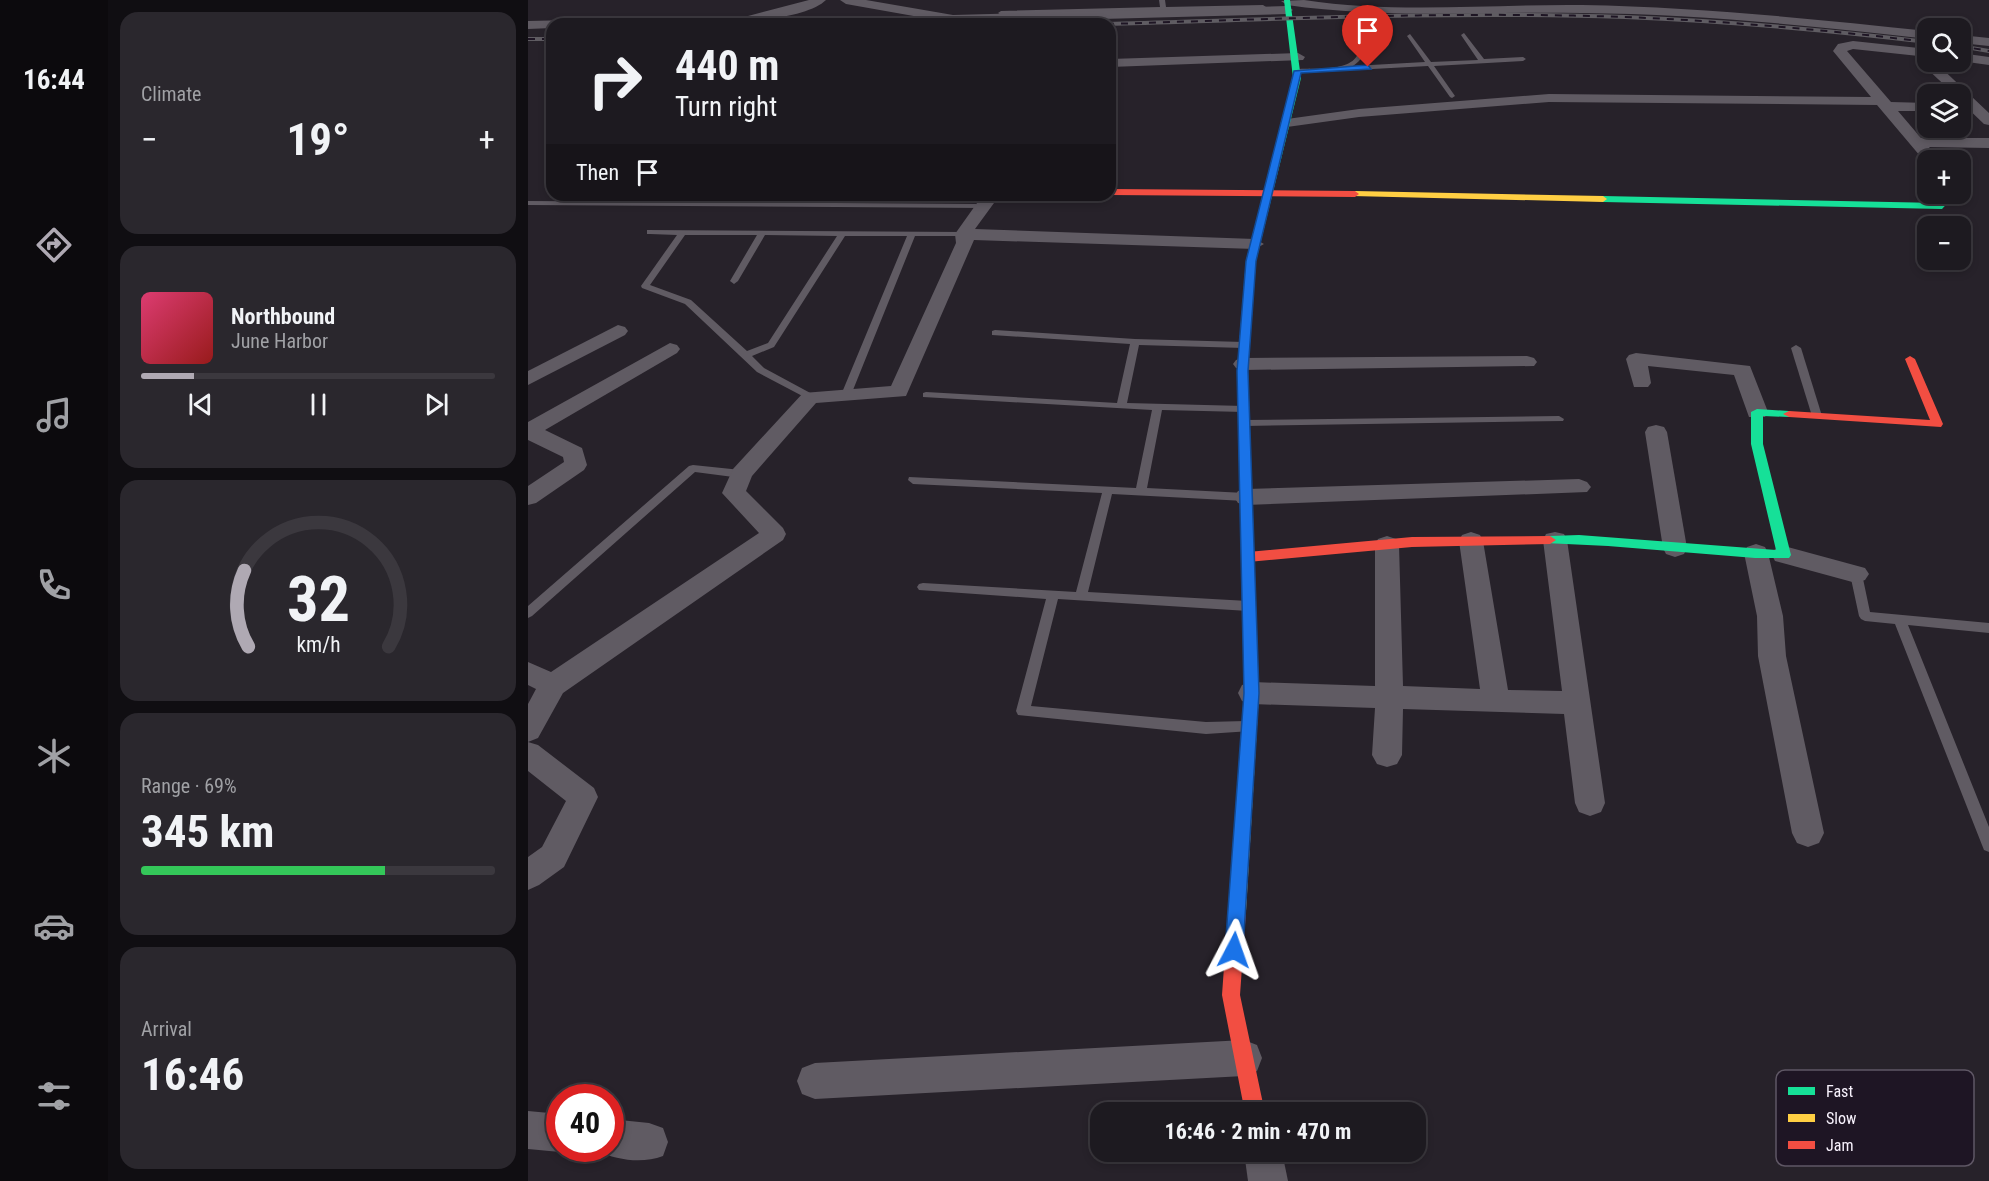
<!DOCTYPE html>
<meta charset="utf-8">
<style>
body{margin:0;font-family:"Roboto Condensed",sans-serif;background:#2a272d;color:#f1f3f6;height:100vh;display:flex;flex-direction:column;font-size:22px;white-space:nowrap}
*{box-sizing:border-box;margin:0}
p{font-size:20px;color:#a0a1a5}
.icon{flex:none;width:33px;height:33px;fill:none;stroke:currentColor;stroke-width:2;stroke-linecap:round;stroke-linejoin:round}
.map{position:relative;flex:1;overflow:hidden}
.details{display:flex;flex-direction:column;gap:12px;padding:12px;background:#100e12;width:420px}
.details>*{flex:none}
.top-card{position:absolute;left:18px;top:18px;width:570px;height:183px;border-radius:18px;box-shadow:0 3px 9px #0003,0 0 0 2px #3b383e;background:#1d1a20;color:#f1f3f6;overflow:hidden}
.tools{position:absolute;left:1389px;top:18px;display:grid;gap:12px}
.tools a{display:grid;place-items:center;width:54px;height:54px;border-radius:12px;background:#1d1a20;box-shadow:0 3px 9px #0003,0 0 0 2px #3b383e;font-size:30px}
.speed{position:absolute;left:18px;top:1084px;display:flex;gap:12px;font-size:30px;font-weight:700;text-align:center}
.speed>*{display:grid;place-content:center;width:78px;height:78px;border-radius:50%;background:#1d1a20;box-shadow:0 3px 9px #0003,0 0 0 2px #3b383e;line-height:1}
.speed .limit{border:9px solid #d22;background:#fff;color:#111}
.pin{position:absolute;display:grid;place-items:center;width:51px;height:51px;color:#fff;margin:-62px -26px;border-radius:50% 50% 50% 0;rotate:-45deg;box-shadow:0 0 6px #0007}
.pin .icon{rotate:45deg}
.me{position:absolute;width:66px;margin:-33px;rotate:4deg;stroke-linejoin:round;filter:drop-shadow(0 0 4px #0008)}
.turn{display:flex;align-items:center;gap:21px;height:126px;padding:0 30px;font-size:27px}
.turn .icon{width:78px;height:78px;stroke-width:2.5}
.turn b{display:block;font-size:42px;line-height:51px}
.then{display:flex;align-items:center;height:57px;padding:0 30px;background:#0003;gap:12px;font-size:22px}
.big{font-size:45px;font-weight:700;line-height:1.1}
.details .tile{flex:1;display:flex;flex-direction:column;justify-content:center;gap:9px;min-width:0;padding:0 21px;border-radius:18px;background:#2a272d}
.details .dial{align-items:center;gap:0}
.dial svg{height:156px;overflow:visible;fill:none;stroke:#3b383e;stroke-width:7;stroke-linecap:round;text-anchor:middle}
.dial text{fill:#f1f3f6;stroke:none}
.song{display:flex;align-items:center;gap:18px}
.cover{width:72px;height:72px;border-radius:9px;background:linear-gradient(135deg,hsl(340 70% 55%),hsl(0 70% 35%))}
.played{height:6px;border-radius:3px;background:linear-gradient(90deg,#afa9b3 15%,#3b383e 15%)}
.keys{display:flex;justify-content:space-around;direction:ltr}
.heat{display:flex;justify-content:space-between;align-items:center;font-size:33px;direction:ltr}
.charge{height:9px;border-radius:4px;background:linear-gradient(90deg,#34c759 69%,#3b383e 0)}
.trip{position:absolute;left:562px;top:1102px;width:336px;height:60px;border-radius:18px;background:#1d1a20;box-shadow:0 3px 9px #0003,0 0 0 2px #3b383e;font-weight:700;line-height:60px;text-align:center}
main{display:flex;flex:1;min-height:0}
.tabs{display:flex;flex-direction:column;width:108px;justify-content:space-around;align-items:center;background:#0c0a0d;color:#a0a1a5}
.tabs .icon{width:42px;height:42px}
.tabs .on{color:#afa9b3}
.tabs b{font-size:27px;color:#f1f3f6}
.map>svg:first-child{display:block}
.lines{fill:none;stroke-linecap:round;stroke-linejoin:round}
.lane{fill:#605b63;fill-rule:evenodd}
.street{fill:#605b63;fill-rule:evenodd}
.fast{fill:#16e098;fill-rule:evenodd}
.slow{fill:#ffcf43;fill-rule:evenodd}
.jam{fill:#f24e42;fill-rule:evenodd}
.rail-casing{stroke:#5f5c62;stroke-width:4}
.rail{stroke:#1e1524;stroke-width:2;stroke-dasharray:7;stroke-linecap:butt}
.route{fill:#1a73e8;stroke:#114b97;stroke-width:1.5}
.key{fill:#1e1524;stroke:#5f5765;stroke-width:1.5}
.key-label{font-size:16px;fill:#f8f2fd}
</style>
<main>
<nav class="tabs">
<b>16:44</b>
<svg class="icon on" aria-label="directions" viewBox="0 0 24 24"><path d="M12 3l9 9-9 9-9-9zM9 14v-3h6M13 9l2 2-2 2"/></svg>
<svg class="icon" aria-label="music" viewBox="0 0 24 24"><path d="M9 18V5l10-2v13"/><circle cx="6" cy="18" r="3"/><circle cx="16" cy="16" r="3"/></svg>
<svg class="icon" aria-label="phone" viewBox="0 0 24 24"><path d="M5 4h4l2 5-3 2q2 4 5 5l2-3 5 2v4C11 20 4 13 5 4z"/></svg>
<svg class="icon" aria-label="climate" viewBox="0 0 24 24"><path d="M12 3v18M4 7l16 10M4 17L20 7"/></svg>
<svg class="icon" aria-label="car" viewBox="0 0 24 24"><path d="M5 17H2v-5l4-1 3-4h7l3 4 3 1v5h-3M9 17h6M6 11h13"/><circle cx="7" cy="17" r="2"/><circle cx="17" cy="17" r="2"/></svg>
<svg class="icon" aria-label="filters" viewBox="0 0 24 24"><path d="M4 7h16M4 17h16"/><circle cx="9" cy="7" r="2"/><circle cx="15" cy="17" r="2"/></svg>
</nav>
<section class="details">
<div class="tile"><p>Climate</p>
<div class="heat"><a>−</a><b class="big">19°</b><a>+</a></div>
</div>
<div class="tile">
<div class="song"><i class="cover"></i><div><b>Northbound</b><p>June Harbor</p></div></div>
<div class="played"></div>
<div class="keys"><svg class="icon" aria-label="previous" viewBox="0 0 24 24"><path d="M18 5L8 12l10 7zM5 5v14"/></svg><svg class="icon" aria-label="pause" viewBox="0 0 24 24"><path d="M8 5v14M16 5v14"/></svg><svg class="icon" aria-label="next" viewBox="0 0 24 24"><path d="M6 5l10 7-10 7zM19 5v14"/></svg></div>
</div>
<div class="tile dial"><svg viewBox="0 0 100 80">
<path d="M14 69A42 42 0 1 1 86 69"/>
<path d="M14 69A42 42 0 0 1 12 30" stroke="#afa9b3"/>
<text x="50" y="56" font-size="32" font-weight="700">32</text>
<text x="50" y="72" font-size="11">km/h</text>
</svg></div>
<div class="tile"><p>Range · 69%</p><b class="big">345 km</b><div class="charge"></div></div>
<div class="tile"><p>Arrival</p><b class="big">16:46</b></div>
</section>
<div class="map">
<svg width="1461" height="1181" viewBox="0 0 1461 1181">
<rect width="100%" height="100%" fill="#27222a"/>
<g class="lines">
<g class="lane">
<path d="M631,0H637L638,7L735,5L738,7L735,9L473,15L470,13L473,11L632,7Z"/>
<path d="M936,33L956,59L995,57L998,59L995,61L906,66L927,96L924,98L922,97L900,66L770,73L767,71L770,69C788,68 837,73 830,43L833,41L836,43C839,54 833,60 825,66L897,62L879,36L882,34L903,62L950,60L933,35Z"/>
<path d="M388,197H457L461,199L457,201H388Z"/>
<path d="M0,201L457,204L461,206L457,208L0,205Z"/>
<path d="M119,230L436,232L440,234L436,236H387L323,395L318,398L313,395L379,236H317L246,347L224,356L236,368L286,395V399L282,400L229,372L157,304L114,288L113,286L149,235L122,234H119ZM157,235H229L202,281L206,284L210,281L237,235L309,236L240,343L219,351L163,300L122,285Z"/>
<path d="M467,330L607,339L716,342L721,345L716,348L611,345L599,403L716,406L721,409L716,412L634,410L619,488L717,493L722,497L717,501L584,494L560,592L720,601L724,603L726,606L724,609L720,611L530,599L503,706L678,722L718,721L723,723L725,727L723,731L678,734L490,715L488,711L518,599L391,590L389,587L391,584L395,583L548,592L574,493L385,484L380,480L381,477L608,488L624,410L395,397V393L398,392L589,403L602,344L464,335V331Z"/>
<path d="M1268,345L1273,348L1294,416L1293,418H1285L1284,416L1263,348Z"/>
<path d="M1031,416L1036,419L1035,421L716,426L711,423L716,420Z"/>
<path d="M165,465L213,470L218,474L213,478L167,472L4,616L0,618V606L161,466Z"/>
<path d="M1328,570L1334,574L1342,612L1461,623V633L1380,625L1461,827V852L1456,850L1454,845L1367,624L1337,621L1333,619L1331,616L1322,574Z"/>
</g>
<g class="street">
<path d="M281,0H298C263,34 78,24 24,24V28L0,29V21L220,16Z"/>
<path d="M312,0H338L425,15L759,6L765,10L759,14L425,23L318,4Z"/>
<path d="M776,0C868,14 962,4 1054,5C1170,7 1285,19 1400,31V39C1285,26 1170,14 1054,13C955,11 857,19 759,5L753,1Z"/>
<path d="M1432,35L1461,38V46L1432,43Z"/>
<path d="M1325,41L1400,49V57L1325,49L1319,51L1363,102L1400,103V111H1370L1393,138H1461V148L1401,147L1412,160H1400L1398,163L1349,105L1021,102L831,117L759,127L752,123L759,119L831,109L1021,94L1343,97L1305,51L1310,44Z"/>
<path d="M770,53L777,57L775,60L582,67V59Z"/>
<path d="M1432,53L1461,57V65L1432,61Z"/>
<path d="M1400,58V62H1407L1461,113V125L1456,124L1432,101V94H1426L1395,65L1393,62Z"/>
<path d="M508,195L500,200L466,203L447,229L727,239L736,244L727,249L446,240L378,396L288,403L224,476L218,491L255,528L258,534L255,540L35,693L10,738L0,742L10,745L66,788L70,797L36,867L11,885L0,890V857L14,847L38,801L0,771V704L8,689L0,685V662L23,672L231,533L194,493L205,469L275,393L363,386L428,243L427,234L454,196Z"/>
<path d="M90,325L97,327L100,331L97,335L0,385V371Z"/>
<path d="M142,343L149,345L152,349L149,353L17,430L54,448L59,465L56,470L8,503L0,505V486L36,462L35,457L0,440V422Z"/>
<path d="M1108,353L1222,366L1240,412L1237,417H1221L1206,375L1120,366L1123,383L1120,387H1106L1098,359L1101,355Z"/>
<path d="M999,356L1006,358L1009,362L1006,366L715,370L708,368L705,364L708,360L715,358Z"/>
<path d="M1128,425L1136,427L1139,432L1159,548L1156,554L1147,557L1138,554L1135,548L1117,432L1120,427Z"/>
<path d="M1051,479L1059,482L1063,487L1059,492L718,505L710,503L706,497L710,491L718,489Z"/>
<path d="M943,532L952,535L955,541L980,690L1034,691L1015,540L1018,534L1027,532L1036,534L1039,540L1077,803L1073,812L1062,816L1051,812L1047,803L1036,714L875,709L874,755L869,764L859,767L849,764L844,755L847,708L724,704L714,701L710,693L714,685L724,682L847,686V545L850,539L859,536L868,539L871,545L875,686L952,689L931,541L934,535Z"/>
<path d="M1228,544L1237,547L1240,553L1255,616L1258,656L1296,833L1291,843L1280,847L1269,843L1264,833L1230,656L1229,616L1216,553L1219,547Z"/>
<path d="M1256,546L1337,568L1341,574L1337,580L1328,583L1247,561L1244,555L1247,549Z"/>
<path d="M716,1040L729,1045L734,1058L729,1071L716,1076L287,1099L274,1094L269,1081L274,1068L287,1063Z"/>
<path d="M0,1111L32,1114V1149H39L32,1152L0,1149Z"/>
<path d="M82,1119L121,1123L135,1128L140,1142L135,1156C114,1164 89,1160 69,1151L68,1149H82Z"/>
<path d="M716,1152H754L760,1181H720Z"/>
</g>
<g class="fast">
<path d="M756,0H762L773,78L728,261L719,371L724,507L718,511L712,507L709,371L718,261L765,78Z"/>
<path d="M1420,194H1428L1414,209L1075,202L1071,199L1075,196L1412,203Z"/>
<path d="M1229,409L1261,411L1267,414L1261,417L1235,416V444L1263,555L1261,558H1227L1080,546L1017,543L1016,540L1022,536L1051,535L1248,550L1223,444V412Z"/>
</g>
<g class="slow">
<path d="M827,191L1075,196L1079,199L1075,202L824,196V192Z"/>
<path d="M718,503L724,507L731,693L718,911L715,917L709,919L703,917L700,911L717,693L712,507Z"/>
</g>
<g class="jam">
<path d="M582,189L827,191L831,194L827,197L582,195Z"/>
<path d="M1382,356L1387,359L1415,424L1413,427L1261,417L1255,414L1261,411L1402,420L1377,359Z"/>
<path d="M1022,536L1028,540L1022,544L884,547L720,562L713,557L720,552L884,537Z"/>
<path d="M709,903L715,905L718,911L712,995L737,1113H717L694,995L700,911L703,905Z"/>
</g>
<g class="rail-casing">
<g id="rail">
<path d="M579,24C751,19 924,11 1097,17C1198,21 1299,30 1400,42"/>
<path d="M0,39H24"/>
<path d="M1432,46L1461,51"/>
</g>
</g>
<use href="#rail" class="rail"/>
</g>
<path class="route" d="M840,65L843,69L773,73L728,261L720,371L731,693L715,950L712,956L706,959L700,956L697,950L716,693L709,371L718,261L766,71Z"/>
<rect x="1248" y="1070" width="198" height="96" rx="9" class="key"/>
<rect x="1260" y="1087" width="27" height="8" fill="#16e098"/>
<rect x="1260" y="1114" width="27" height="8" fill="#ffcf43"/>
<rect x="1260" y="1141" width="27" height="8" fill="#f24e42"/>
<g class="key-label">
<text x="1298" y="1097">Fast</text>
<text x="1298" y="1124">Slow</text>
<text x="1298" y="1151">Jam</text>
</g>
</svg>
<div class="tools">
<a><svg class="icon" aria-label="search" viewBox="0 0 24 24"><circle cx="10" cy="10" r="6"/><path d="M15 15l6 6"/></svg></a>
<a><svg class="icon" aria-label="layers" viewBox="0 0 24 24"><path d="M12 4l9 5-9 5-9-5zM3 14l9 5 9-5"/></svg></a>
<a>+</a>
<a>−</a>
</div>
<div class="speed"><div class="limit">40</div></div>
<div class="pin" style="left:840px;top:67px;background:#d93025"><svg class="icon" aria-label="arrive" viewBox="0 0 24 24"><path d="M6 21V4h12l-3 4 3 4H6"/></svg></div>
<svg class="me" style="left:706px;top:950px" viewBox="-20 -20 40 40"><path d="M0-17L14 15 0 8-14 15z" fill="#1a73e8" stroke="#fff" stroke-width="4"/></svg>
<div class="trip">16:46 · 2 min · 470 m</div>
<div class="top-card">
<div class="turn"><svg class="icon" aria-label="right" viewBox="0 0 24 24"><path d="M7 20v-9h11M14 6l5 5-5 5"/></svg><div><b>440 m</b>Turn right</div></div>
<div class="then">Then<svg class="icon" aria-label="arrive" viewBox="0 0 24 24"><path d="M6 21V4h12l-3 4 3 4H6"/></svg></div>
</div>
</div>
</main>
